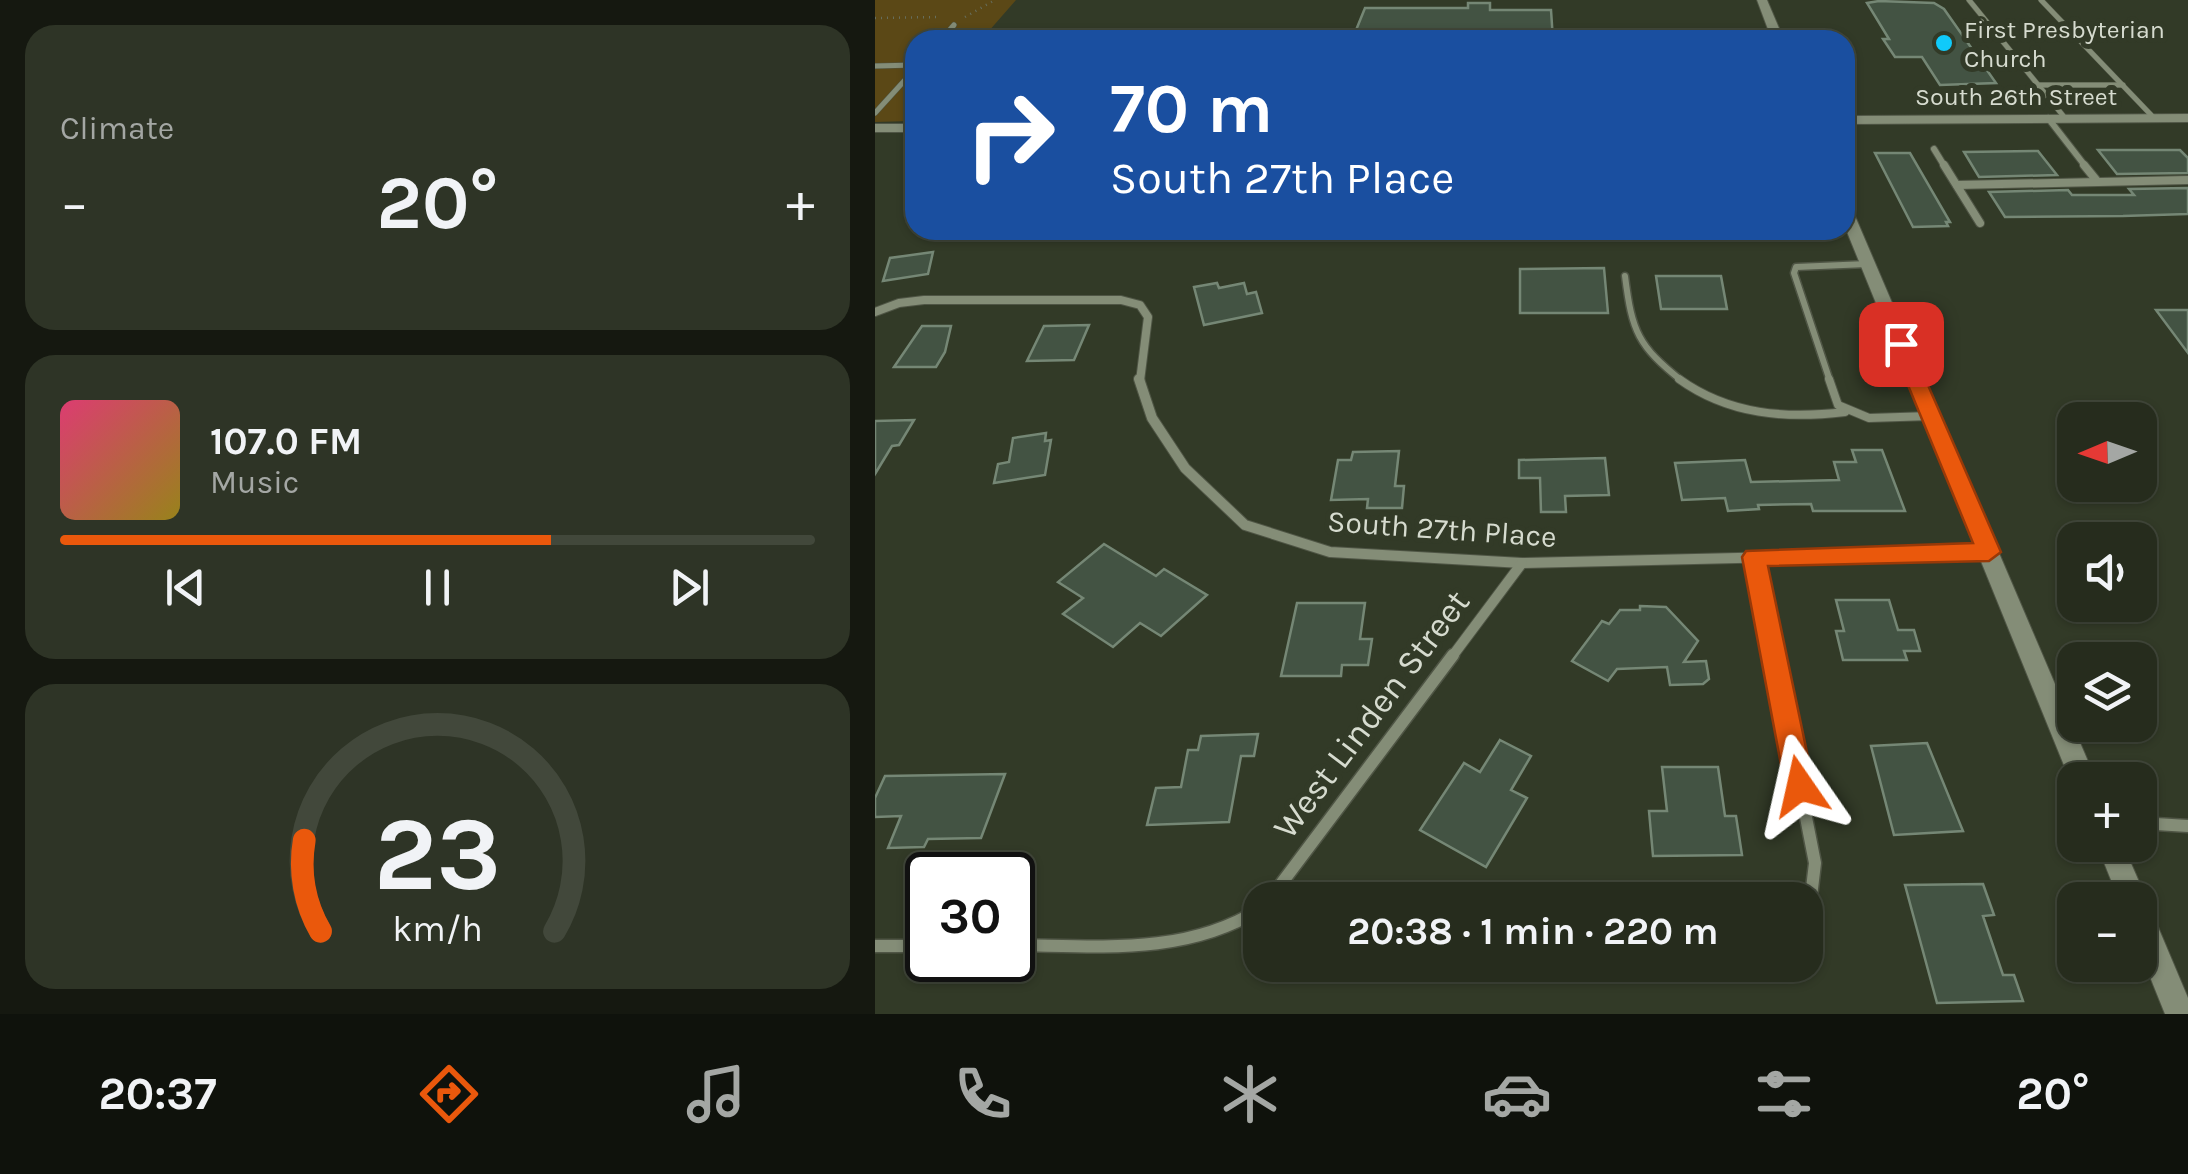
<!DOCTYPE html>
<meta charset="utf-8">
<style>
body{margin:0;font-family:Karla,sans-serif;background:#2e3426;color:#f1f3f6;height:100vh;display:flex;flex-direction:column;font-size:38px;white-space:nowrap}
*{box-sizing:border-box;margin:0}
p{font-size:32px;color:#a4a7a4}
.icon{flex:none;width:55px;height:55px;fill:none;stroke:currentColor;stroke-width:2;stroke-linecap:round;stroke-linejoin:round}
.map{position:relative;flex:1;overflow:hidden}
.side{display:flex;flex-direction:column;gap:25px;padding:25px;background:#151810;width:875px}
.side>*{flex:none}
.banner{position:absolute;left:30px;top:30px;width:950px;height:210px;border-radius:30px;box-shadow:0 2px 8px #0004,0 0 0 2px #42483b;background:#1a4fa0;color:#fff;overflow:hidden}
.needle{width:65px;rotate:268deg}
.buttons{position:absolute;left:1182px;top:402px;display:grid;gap:20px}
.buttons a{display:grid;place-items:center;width:100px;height:100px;border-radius:20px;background:#262c1d;box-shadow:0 2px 8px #0004,0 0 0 2px #42483b;font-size:50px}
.speed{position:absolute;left:30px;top:852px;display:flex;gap:20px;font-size:50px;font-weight:700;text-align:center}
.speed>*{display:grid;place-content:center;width:130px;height:130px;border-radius:50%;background:#262c1d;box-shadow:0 2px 8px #0004,0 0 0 2px #42483b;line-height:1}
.speed .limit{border:5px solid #111;border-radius:15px;background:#fff;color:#111}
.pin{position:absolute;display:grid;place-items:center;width:85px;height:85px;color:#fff;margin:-42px;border-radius:20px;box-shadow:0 5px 15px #0006}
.me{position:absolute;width:110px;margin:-55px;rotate:349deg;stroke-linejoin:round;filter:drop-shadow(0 0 8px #0008)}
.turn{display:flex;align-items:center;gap:35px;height:210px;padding:0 40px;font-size:45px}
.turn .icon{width:130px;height:130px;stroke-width:2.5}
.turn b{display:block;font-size:70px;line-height:85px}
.big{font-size:75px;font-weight:700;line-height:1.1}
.side .card{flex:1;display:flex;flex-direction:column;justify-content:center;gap:15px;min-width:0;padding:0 35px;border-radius:30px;background:#2e3426}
.side .dial{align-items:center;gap:0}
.dial svg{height:260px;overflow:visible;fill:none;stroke:#42483b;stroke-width:7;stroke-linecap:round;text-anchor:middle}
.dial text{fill:#f1f3f6;stroke:none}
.song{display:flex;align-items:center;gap:30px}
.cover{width:120px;height:120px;border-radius:15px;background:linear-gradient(135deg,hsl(340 70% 55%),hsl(50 70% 35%))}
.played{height:10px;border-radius:5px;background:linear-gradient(90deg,#ea580c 65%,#42483b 65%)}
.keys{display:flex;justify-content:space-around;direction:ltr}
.heat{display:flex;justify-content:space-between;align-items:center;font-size:55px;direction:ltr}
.trip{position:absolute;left:368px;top:882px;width:580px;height:100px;border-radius:30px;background:#262c1d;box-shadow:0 2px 8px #0004,0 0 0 2px #42483b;font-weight:700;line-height:100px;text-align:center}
.dock{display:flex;height:160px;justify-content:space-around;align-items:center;background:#0f120c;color:#a4a7a4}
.dock .icon{width:70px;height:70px}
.dock .on{color:#ea580c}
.dock b{font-size:45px;color:#f1f3f6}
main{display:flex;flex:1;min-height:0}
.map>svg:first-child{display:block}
.green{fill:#5b4816}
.building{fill:#435343;stroke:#758775;stroke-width:2.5}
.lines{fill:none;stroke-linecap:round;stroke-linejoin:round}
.lane-far2-casing{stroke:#4f5545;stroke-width:6}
.lane-far1-casing{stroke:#4f5545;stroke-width:9}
.lane-casing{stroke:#4f5545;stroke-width:10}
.street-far3-casing{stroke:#4f5545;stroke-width:8}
.street-far2-casing{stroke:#4f5545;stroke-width:10}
.street-far1-casing{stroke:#4f5545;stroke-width:12}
.street-casing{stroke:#4f5545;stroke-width:15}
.secondary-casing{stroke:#4f5545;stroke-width:2}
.path{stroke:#676e5d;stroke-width:2.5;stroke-dasharray:1 5;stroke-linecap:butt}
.lane-far2{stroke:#848d77;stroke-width:5}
.lane-far1{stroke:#848d77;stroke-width:6}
.lane{stroke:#848d77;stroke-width:8}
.street-far3{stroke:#848d77;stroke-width:6}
.street-far2{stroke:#848d77;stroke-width:8}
.street-far1{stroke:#848d77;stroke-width:10}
.street{stroke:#848d77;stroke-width:12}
.secondary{fill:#848d77;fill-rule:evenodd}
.route{fill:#ea580c;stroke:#983908;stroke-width:2.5}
.poi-dot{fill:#10cafa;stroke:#323a27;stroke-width:4}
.labels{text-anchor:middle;stroke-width:10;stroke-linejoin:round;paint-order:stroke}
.far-poi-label{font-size:25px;fill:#d6dbcf;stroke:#323a27;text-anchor:start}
.far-street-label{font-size:25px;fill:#d6dbcf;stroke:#323a27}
.street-label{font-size:30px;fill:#d6dbcf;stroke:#323a27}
.near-street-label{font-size:35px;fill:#d6dbcf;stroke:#323a27}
</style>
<main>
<section class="side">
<div class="card"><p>Climate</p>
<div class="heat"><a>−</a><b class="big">20°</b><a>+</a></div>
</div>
<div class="card">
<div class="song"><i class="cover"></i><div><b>107.0 FM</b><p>Music</p></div></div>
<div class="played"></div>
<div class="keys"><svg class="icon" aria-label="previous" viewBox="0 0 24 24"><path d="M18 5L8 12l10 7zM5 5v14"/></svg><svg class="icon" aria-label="pause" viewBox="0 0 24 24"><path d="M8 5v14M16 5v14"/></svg><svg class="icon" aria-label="next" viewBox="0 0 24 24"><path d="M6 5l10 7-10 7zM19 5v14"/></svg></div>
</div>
<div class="card dial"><svg viewBox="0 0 100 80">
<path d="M14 69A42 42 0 1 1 86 69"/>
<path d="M14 69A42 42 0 0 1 9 41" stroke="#ea580c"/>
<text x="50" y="56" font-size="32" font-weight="700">23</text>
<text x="50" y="72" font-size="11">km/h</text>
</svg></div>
</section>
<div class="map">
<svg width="1313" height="1014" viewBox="0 0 1313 1014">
<rect width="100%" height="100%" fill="#323a27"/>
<path class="green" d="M0,0H141L106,40H40V115L35,121L0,122Z"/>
<g class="building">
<path d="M1004,1L1059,3L1069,9L1121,83L1065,85L1047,57H1020L1008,39H1014L992,3Z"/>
<path d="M593,3H615V10H676L678,40H477L490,8H593Z"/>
<path d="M1223,150H1305L1313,158V173L1242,174Z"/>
<path d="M1163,151L1182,175L1104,177L1089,152Z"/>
<path d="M1000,153H1035L1075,222H1071L1073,226L1038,227Z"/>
<path d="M1313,188V214L1248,216L1130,217L1114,192L1193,190L1197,195H1259L1254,189Z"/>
<path d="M58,252L53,274L8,281L15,258Z"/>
<path d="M729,268L733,313H645V269Z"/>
<path d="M781,276H846L852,309H786Z"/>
<path d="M342,283L344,288L369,283L372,294L381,292L387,313L329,325L319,287Z"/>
<path d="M1281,310H1313V353Z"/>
<path d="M214,325L199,360L152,361L169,326Z"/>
<path d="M47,326H76L70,352L61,367H19Z"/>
<path d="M39,420L24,445L17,446L0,474V421Z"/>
<path d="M171,433L170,441L176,440L170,475L119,483L123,464L134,462L138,438Z"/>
<path d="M977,450H1007L1030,511H938L936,504L883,505L884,509L853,511L850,498L807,500L800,463L870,460L876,482L964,480L959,462H981Z"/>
<path d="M524,451L520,486H529L527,508H492L493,499L456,500L463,460H476L478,452Z"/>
<path d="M730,458L734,495L690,496L691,512H666L665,478H644V460Z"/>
<path d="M229,544L281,576L289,569L332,595L286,636L265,623L238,647L188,614L208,598L183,582Z"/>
<path d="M961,600H1014L1023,630H1039L1045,651H1029L1032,660H968L961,631H969Z"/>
<path d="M422,603H490L485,639H497L493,665H467L466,676H406Z"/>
<path d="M765,606L791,607L823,641L809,662L831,661L834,679L828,684L795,685L792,667L742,669L733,681L697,661L727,621L734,624L745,610H765Z"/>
<path d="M383,734L379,756H366L354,822L272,825L281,788L306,787L313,750H323L326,736Z"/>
<path d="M625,740L656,756L636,790L652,798L611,867L545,830L589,763L605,772Z"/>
<path d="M1052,743L1088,831L1019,835L996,746Z"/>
<path d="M787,767H843L850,816H861L867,855L778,856L774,811H792Z"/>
<path d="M130,774L106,838L53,839L49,847L13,848L26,816L0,817V798L10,776Z"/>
<path d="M1108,884L1119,915L1108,916L1128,975H1139L1148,1001L1062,1003L1030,885Z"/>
</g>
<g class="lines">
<g class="lane-far2-casing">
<g id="lane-far2">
<path d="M1094,0L1190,118"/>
<path d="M1166,0L1279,118"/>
<path d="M66,40L79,25"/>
<path d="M0,66L40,65"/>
<path d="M1164,85H1248"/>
<path d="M0,113L40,69"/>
</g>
</g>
<g class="lane-far1-casing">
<g id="lane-far1">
<path d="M750,276C757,332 763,346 807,381"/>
<path d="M955,381L919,273L921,267L992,264"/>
</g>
</g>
<g class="lane-casing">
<g id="lane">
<path d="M804,379C854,415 911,419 970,412"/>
<path d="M954,379L963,405L994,418L1056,416"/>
</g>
</g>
<g class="street-far3-casing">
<g id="street-far3">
<path d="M1173,118L1211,167"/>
<path d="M1059,149L1070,167"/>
</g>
</g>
<g class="street-far2-casing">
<g id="street-far2">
<path d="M1069,165L1105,223"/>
<path d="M1209,165L1222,181"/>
<path d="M1082,185L1313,180"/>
<path d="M0,312L24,303L49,300H246L265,305L273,317L265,381"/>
</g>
</g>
<g class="street-far1-casing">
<g id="street-far1">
<path d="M264,379L277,418L310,468L370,525L455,552L647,563L1114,552"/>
<path d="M879,557L899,658"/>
<path d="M576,658L647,563"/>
</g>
</g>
<g class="street-casing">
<g id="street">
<path d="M899,655L940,863L930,948"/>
<path d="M1265,823L1313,826"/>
<path d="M394,900L578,655"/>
<path d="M138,945C223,946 310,956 385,909"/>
<path d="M0,946H52"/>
</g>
</g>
<g class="secondary-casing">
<g id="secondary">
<path d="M882,0H892L909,40H897Z"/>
<path d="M1313,114V122L970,124V116Z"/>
<rect x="0" y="124" width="40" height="8"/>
<path d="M970,205L977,209L1221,780H1200V788L1195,780L970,227Z"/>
<path d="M1222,845H1248L1272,900L1269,906L1275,908L1313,998V1014H1290L1265,952V900H1244Z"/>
</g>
</g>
<g class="path">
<path d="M90,17L120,0"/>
<path d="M0,18L66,17"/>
</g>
<use href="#lane-far2" class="lane-far2"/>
<use href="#lane-far1" class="lane-far1"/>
<use href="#lane" class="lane"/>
<use href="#street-far3" class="street-far3"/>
<use href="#street-far2" class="street-far2"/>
<use href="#street-far1" class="street-far1"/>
<use href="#street" class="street"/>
<use href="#secondary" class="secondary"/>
</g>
<path class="route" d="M1026,338L1035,344L1126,552L1114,561L893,566L939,786L935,796L925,800L915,796L910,786L867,557L871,551L1098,543L1016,344Z"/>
<circle class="poi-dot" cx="1069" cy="43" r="10"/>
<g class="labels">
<g class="far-poi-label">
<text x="1089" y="38">First Presbyterian<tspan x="1089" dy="29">Church</tspan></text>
</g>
<g class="far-street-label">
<text x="1141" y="105">South 26th Street</text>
</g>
<g class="street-label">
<text transform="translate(567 529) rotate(4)" y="10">South 27th Place</text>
</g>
<g class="near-street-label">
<text transform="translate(496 714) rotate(-53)" y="12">West Linden Street</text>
</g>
</g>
</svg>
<div class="buttons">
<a><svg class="needle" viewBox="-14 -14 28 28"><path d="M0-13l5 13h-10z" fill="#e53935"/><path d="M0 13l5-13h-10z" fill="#a4a7a4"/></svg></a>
<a><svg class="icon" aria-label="sound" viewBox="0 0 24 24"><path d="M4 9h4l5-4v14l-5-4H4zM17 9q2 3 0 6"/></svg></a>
<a><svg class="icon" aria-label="layers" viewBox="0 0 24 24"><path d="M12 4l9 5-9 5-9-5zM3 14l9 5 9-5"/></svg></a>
<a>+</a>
<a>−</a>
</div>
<div class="speed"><div class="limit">30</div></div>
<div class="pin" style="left:1026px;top:344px;background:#d93025"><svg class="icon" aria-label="arrive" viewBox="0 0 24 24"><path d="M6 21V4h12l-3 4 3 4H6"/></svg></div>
<svg class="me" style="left:925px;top:786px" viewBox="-20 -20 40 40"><path d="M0-17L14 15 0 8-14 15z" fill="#ea580c" stroke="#fff" stroke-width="4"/></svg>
<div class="trip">20:38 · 1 min · 220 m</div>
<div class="banner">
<div class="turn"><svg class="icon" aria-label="right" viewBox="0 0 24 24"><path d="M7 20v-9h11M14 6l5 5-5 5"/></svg><div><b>70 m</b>South 27th Place</div></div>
</div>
</div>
</main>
<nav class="dock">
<b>20:37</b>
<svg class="icon on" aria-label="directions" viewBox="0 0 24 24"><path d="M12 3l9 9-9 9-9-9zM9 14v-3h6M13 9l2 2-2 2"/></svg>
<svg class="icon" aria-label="music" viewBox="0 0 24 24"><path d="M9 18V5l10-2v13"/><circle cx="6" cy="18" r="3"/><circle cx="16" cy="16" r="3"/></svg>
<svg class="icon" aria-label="phone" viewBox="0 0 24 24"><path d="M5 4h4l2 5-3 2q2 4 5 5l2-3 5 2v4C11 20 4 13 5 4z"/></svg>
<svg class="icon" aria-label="climate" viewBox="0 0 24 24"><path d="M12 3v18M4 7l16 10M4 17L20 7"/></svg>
<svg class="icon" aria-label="car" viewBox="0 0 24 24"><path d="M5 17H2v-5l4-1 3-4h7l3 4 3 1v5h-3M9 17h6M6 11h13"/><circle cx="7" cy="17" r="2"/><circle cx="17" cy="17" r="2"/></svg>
<svg class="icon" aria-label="filters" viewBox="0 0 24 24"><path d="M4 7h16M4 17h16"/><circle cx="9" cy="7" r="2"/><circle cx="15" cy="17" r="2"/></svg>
<b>20°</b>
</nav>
